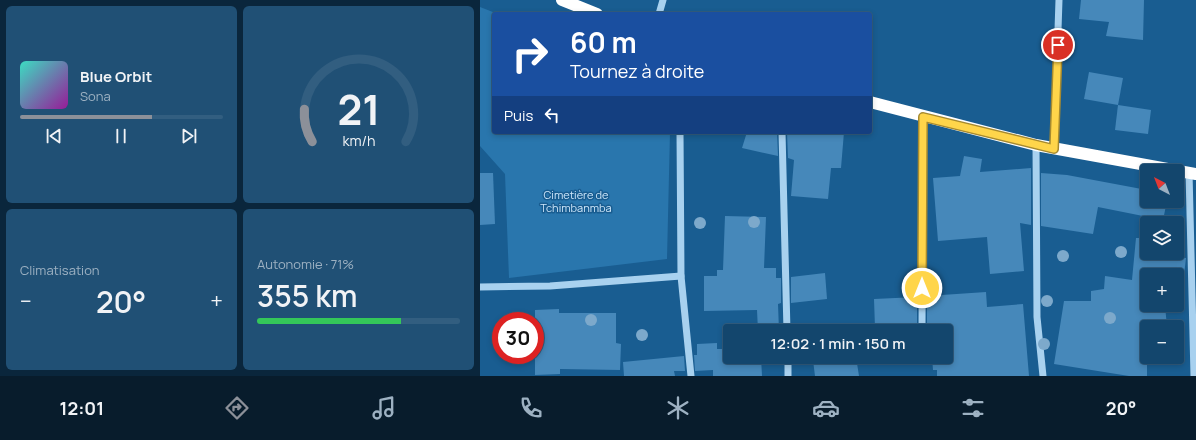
<!DOCTYPE html>
<html lang="fr">
<meta charset="utf-8">
<style>
body{margin:0;font-family:Manrope,sans-serif;background:#205075;color:#f1f3f6;height:100vh;display:flex;flex-direction:column;font-size:15px;white-space:nowrap}
*{box-sizing:border-box;margin:0}
p{font-size:13px;color:#9db1c2}
.icon{flex:none;width:22px;height:22px;fill:none;stroke:currentColor;stroke-width:2;stroke-linecap:round;stroke-linejoin:round}
.map{position:relative;flex:1;overflow:hidden}
.panel{display:flex;flex-direction:column;gap:6px;padding:6px;background:#0a263c;width:480px}
.panel>*{flex:none}
.hud{position:absolute;left:12px;top:12px;width:380px;height:122px;border-radius:4px;box-shadow:0 2px 6px #0003,0 0 0 1px #325e80;background:#1a4fa0;color:#fff;overflow:hidden}
.needle{width:26px;rotate:318deg}
.buttons{position:absolute;left:660px;top:164px;display:grid;gap:8px}
.buttons a{display:grid;place-items:center;width:44px;height:44px;border-radius:4px;background:#13466d;box-shadow:0 2px 6px #0003,0 0 0 1px #325e80;font-size:20px}
.speed{position:absolute;left:12px;top:312px;display:flex;gap:8px;font-size:20px;font-weight:700;text-align:center}
.speed>*{display:grid;place-content:center;width:52px;height:52px;border-radius:50%;background:#13466d;box-shadow:0 2px 6px #0003,0 0 0 1px #325e80;line-height:1}
.speed .limit{border:6px solid #d22;background:#fff;color:#111}
.pin{position:absolute;display:grid;place-items:center;width:34px;height:34px;color:#fff;margin:-17px;border:2px solid #fff;border-radius:50%;box-shadow:0 1px 4px #0007}
.me{position:absolute;width:44px;margin:-22px;rotate:0deg;stroke-linejoin:round;filter:drop-shadow(0 0 3px #0008)}
.turn{display:flex;align-items:center;gap:14px;height:84px;padding:0 12px;font-size:18px}
.turn .icon{width:52px;height:52px;stroke-width:2.5}
.turn b{display:block;font-size:28px;line-height:34px}
.then{display:flex;align-items:center;height:38px;padding:0 12px;background:#0003;gap:8px;font-size:15px}
.big{font-size:30px;font-weight:600;line-height:1.1}
.panel .card{flex:1;display:flex;flex-direction:column;justify-content:center;gap:6px;min-width:0;padding:0 14px;border-radius:6px;background:#205075}
.panel .dial{align-items:center;gap:0}
.dial svg{height:104px;overflow:visible;fill:none;stroke:#325e80;stroke-width:7;stroke-linecap:round;text-anchor:middle}
.dial text{fill:#f1f3f6;stroke:none}
.song{display:flex;align-items:center;gap:12px}
.cover{width:48px;height:48px;border-radius:6px;background:linear-gradient(135deg,hsl(170 70% 55%),hsl(300 70% 35%))}
.played{height:4px;border-radius:2px;background:linear-gradient(90deg,#8c9099 65%,#325e80 65%)}
.keys{display:flex;justify-content:space-around;direction:ltr}
.heat{display:flex;justify-content:space-between;align-items:center;font-size:22px;direction:ltr}
.charge{height:6px;border-radius:3px;background:linear-gradient(90deg,#34c759 71%,#325e80 0)}
.panel .tiles{flex:1;display:grid;gap:6px;grid-template-columns:repeat(2,1fr)}
.trip{position:absolute;left:243px;top:324px;width:230px;height:40px;border-radius:4px;background:#13466d;box-shadow:0 2px 6px #0003,0 0 0 1px #325e80;font-weight:600;line-height:40px;text-align:center}
.tab-bar{display:flex;height:64px;justify-content:space-around;align-items:center;background:#081c2c;color:#9db1c2}
.tab-bar .icon{width:28px;height:28px}
.tab-bar .selected{color:#8c9099}
.tab-bar b{font-size:18px;color:#f1f3f6}
main{display:flex;flex:1;min-height:0}
.map>svg:first-child{display:block}
.green{fill:#2976ad}
.building{fill:#4688ba}
.lines{fill:none;stroke-linecap:round;stroke-linejoin:round}
.minor{stroke:#a8d1ef;stroke-width:7}
.highway{stroke:#fff;stroke-width:12}
.tree{fill:#7da9cb}
.route-casing{stroke:#a68a30;stroke-width:10}
.route{stroke:#ffd54a;stroke-width:7}
.labels{text-anchor:middle;stroke-width:3;stroke-linejoin:round;paint-order:stroke}
.park-label{font-size:11px;fill:#cfe8fb;stroke:#195d91}
</style>
<main>
<section class="panel">
<div class="tiles">
<div class="card">
<div class="song"><i class="cover"></i><div><b>Blue Orbit</b><p>Sona</p></div></div>
<div class="played"></div>
<div class="keys"><svg class="icon" aria-label="previous" viewBox="0 0 24 24"><path d="M18 5L8 12l10 7zM5 5v14"/></svg><svg class="icon" aria-label="pause" viewBox="0 0 24 24"><path d="M8 5v14M16 5v14"/></svg><svg class="icon" aria-label="next" viewBox="0 0 24 24"><path d="M6 5l10 7-10 7zM19 5v14"/></svg></div>
</div>
<div class="card dial"><svg viewBox="0 0 100 80">
<path d="M14 69A42 42 0 1 1 86 69"/>
<path d="M14 69A42 42 0 0 1 8 44" stroke="#8c9099"/>
<text x="50" y="56" font-size="32" font-weight="700">21</text>
<text x="50" y="72" font-size="11">km/h</text>
</svg></div>
<div class="card"><p>Climatisation</p>
<div class="heat"><a>−</a><b class="big">20°</b><a>+</a></div>
</div>
<div class="card"><p>Autonomie · 71%</p><b class="big">355 km</b><div class="charge"></div></div>
</div>
</section>
<div class="map">
<svg width="716" height="376" viewBox="0 0 716 376">
<rect width="100%" height="100%" fill="#195d91"/>
<path class="green" d="M0,7L18,14H14V132H190L187,259L29,278L25,174L0,146Z"/>
<g class="building">
<path d="M601,0H664L663,40L626,36L629,22L599,19Z"/>
<path d="M609,72L643,78L638,105L604,99Z"/>
<path d="M638,105L671,110L668,134L635,130Z"/>
<path d="M267,132H297L298,156L262,148Z"/>
<path d="M307,132H364L361,168H351L348,199L311,196L314,160L308,158Z"/>
<path d="M484,156L502,159L500,172L551,168V225L540,223L544,271L510,274L507,237L458,241L453,178L480,176Z"/>
<path d="M0,173H13L15,224L0,225Z"/>
<path d="M561,173L587,175L667,190V201H687L683,220L618,207L613,234L561,226Z"/>
<path d="M245,216L286,217L284,268H296V278H301V303L298,304L299,331H278L277,310L224,311V276H237V270H243Z"/>
<path d="M656,238H667V254L706,258L704,275H667V305H685L687,327H667V376H649L574,364L584,301H611V291L624,289L625,276L652,280Z"/>
<path d="M345,273L347,299L311,303V277Z"/>
<path d="M506,292L507,307L543,304L549,376H457V370H453L452,357H466V331H447V296Z"/>
<path d="M437,297V331H401V328H395L394,299Z"/>
<path d="M79,309V313H136V343L141,344L140,370L80,369V374L55,375V310Z"/>
<path d="M237,343V349H250V357H281L282,376H233V370L215,371L214,355H217V344Z"/>
<path d="M204,356L205,371H194L195,376H144L143,362Z"/>
<path d="M320,357H376L379,376H335L333,360L321,361Z"/>
</g>
<g class="lines">
<g class="minor">
<path d="M179,14L183,0"/>
<path d="M200,132L201,276L211,376"/>
<path d="M302,132L307,331"/>
<path d="M556,145L557,317L563,376"/>
<path d="M574,149L579,0"/>
<path d="M709,172L714,376"/>
<path d="M0,287L70,286L201,276"/>
<path d="M442,331L443,117"/>
<path d="M308,357V376"/>
<path d="M442,361V357"/>
</g>
<g class="highway">
<path d="M82,0L117,14"/>
<path d="M390,102L556,145L716,174"/>
</g>
</g>
<g class="tree">
<circle cx="274" cy="222" r="6"/>
<circle cx="220" cy="223" r="6"/>
<circle cx="641" cy="252" r="6"/>
<circle cx="583" cy="256" r="6"/>
<circle cx="454" cy="281" r="6"/>
<circle cx="567" cy="301" r="6"/>
<circle cx="630" cy="318" r="6"/>
<circle cx="111" cy="320" r="6"/>
<circle cx="162" cy="335" r="6"/>
<circle cx="564" cy="344" r="6"/>
</g>
<g class="lines">
<g class="route-casing">
<path id="route" d="M442,288L443,117L574,149L578,45"/>
</g>
<use href="#route" class="route"/>
</g>
<g class="labels">
<g class="park-label">
<text x="96" y="199">Cimetière de<tspan x="96" dy="13">Tchimbanmba</tspan></text>
</g>
</g>
</svg>
<div class="buttons">
<a><svg class="needle" viewBox="-14 -14 28 28"><path d="M0-13l5 13h-10z" fill="#e53935"/><path d="M0 13l5-13h-10z" fill="#9db1c2"/></svg></a>
<a><svg class="icon" aria-label="layers" viewBox="0 0 24 24"><path d="M12 4l9 5-9 5-9-5zM3 14l9 5 9-5"/></svg></a>
<a>+</a>
<a>−</a>
</div>
<div class="speed"><div class="limit">30</div></div>
<div class="pin" style="left:578px;top:45px;background:#d93025"><svg class="icon" aria-label="arrive" viewBox="0 0 24 24"><path d="M6 21V4h12l-3 4 3 4H6"/></svg></div>
<svg class="me" style="left:442px;top:288px" viewBox="-20 -20 40 40"><circle r="17" fill="#ffd54a" stroke="#fff" stroke-width="3"/><path d="M0-11L8 9 0 5-8 9z" fill="#fff"/></svg>
<div class="trip">12:02 · 1 min · 150 m</div>
<div class="hud">
<div class="turn"><svg class="icon" aria-label="right" viewBox="0 0 24 24"><path d="M7 20v-9h11M14 6l5 5-5 5"/></svg><div><b>60 m</b>Tournez à droite</div></div>
<div class="then">Puis<svg class="icon" aria-label="left" viewBox="0 0 24 24"><path d="M17 20v-9H6M10 6l-5 5 5 5"/></svg></div>
</div>
</div>
</main>
<nav class="tab-bar">
<b>12:01</b>
<svg class="icon selected" aria-label="directions" viewBox="0 0 24 24"><path d="M12 3l9 9-9 9-9-9zM9 14v-3h6M13 9l2 2-2 2"/></svg>
<svg class="icon" aria-label="music" viewBox="0 0 24 24"><path d="M9 18V5l10-2v13"/><circle cx="6" cy="18" r="3"/><circle cx="16" cy="16" r="3"/></svg>
<svg class="icon" aria-label="phone" viewBox="0 0 24 24"><path d="M5 4h4l2 5-3 2q2 4 5 5l2-3 5 2v4C11 20 4 13 5 4z"/></svg>
<svg class="icon" aria-label="climate" viewBox="0 0 24 24"><path d="M12 3v18M4 7l16 10M4 17L20 7"/></svg>
<svg class="icon" aria-label="car" viewBox="0 0 24 24"><path d="M5 17H2v-5l4-1 3-4h7l3 4 3 1v5h-3M9 17h6M6 11h13"/><circle cx="7" cy="17" r="2"/><circle cx="17" cy="17" r="2"/></svg>
<svg class="icon" aria-label="filters" viewBox="0 0 24 24"><path d="M4 7h16M4 17h16"/><circle cx="9" cy="7" r="2"/><circle cx="15" cy="17" r="2"/></svg>
<b>20°</b>
</nav>
